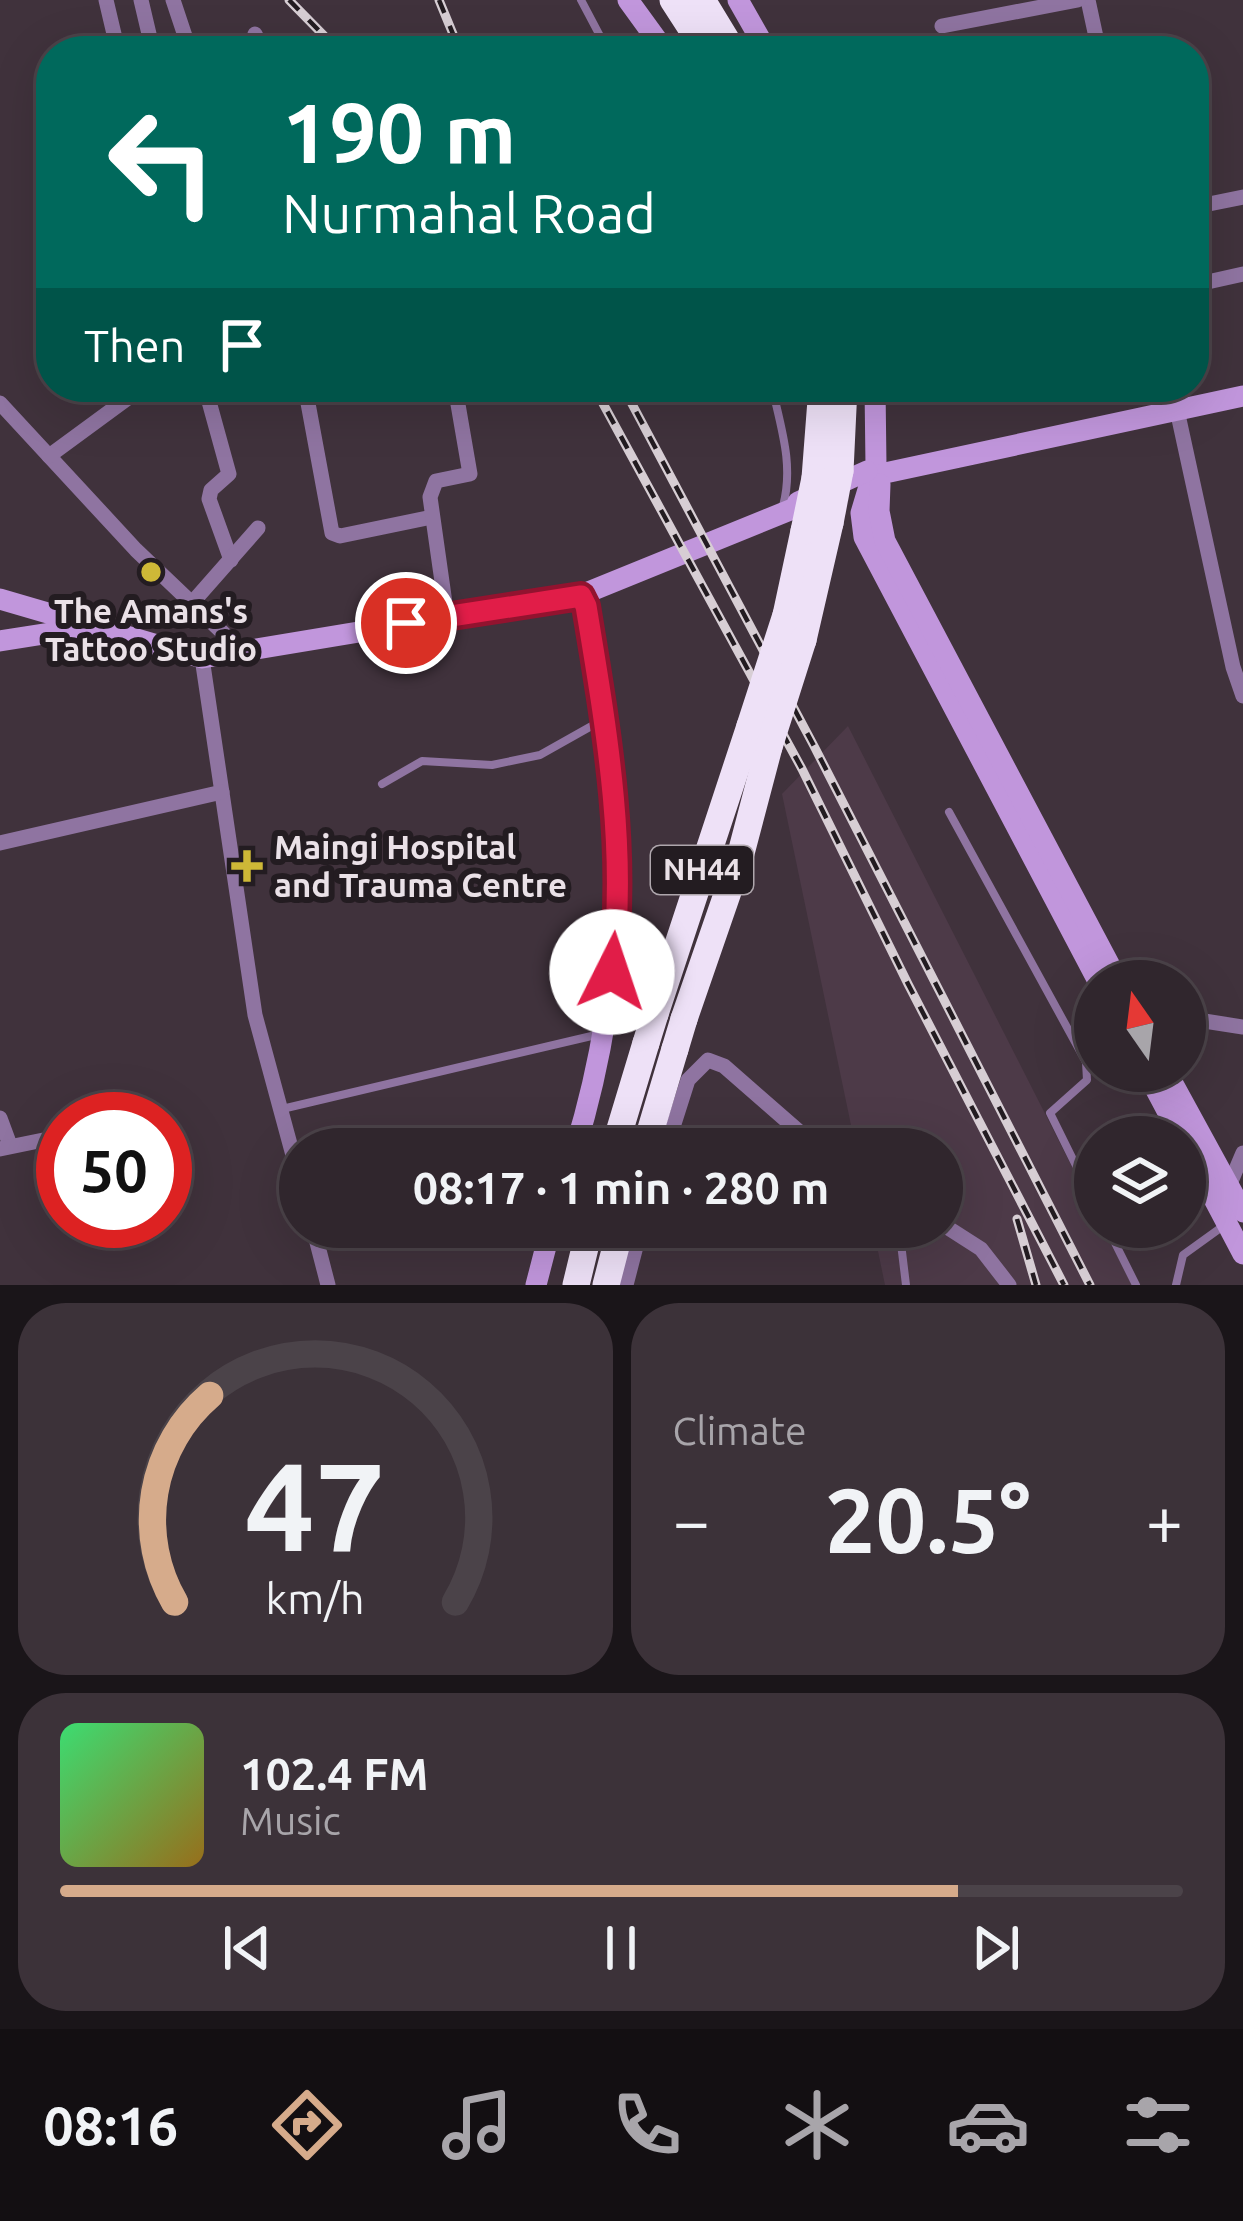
<!DOCTYPE html>
<meta charset="utf-8">
<style>
body{margin:0;font-family:Ubuntu,sans-serif;background:#3c3239;color:#f1f3f6;height:100vh;display:flex;flex-direction:column;font-size:45px;white-space:nowrap}
*{box-sizing:border-box;margin:0}
p{font-size:39px;color:#a8a5aa}
.icon{flex:none;width:66px;height:66px;fill:none;stroke:currentColor;stroke-width:2;stroke-linecap:round;stroke-linejoin:round}
.map{position:relative;height:1285px;overflow:hidden}
.details{display:flex;flex-direction:column;gap:18px;padding:18px;background:#1a1519;flex:1}
.details>*{flex:none}
.hud{position:absolute;left:36px;top:36px;width:1173px;height:366px;border-radius:48px;box-shadow:0 12px 48px #0002,0 0 0 3px #4b4349;background:#00695c;color:#fff;overflow:hidden}
.needle{width:78px;rotate:346deg}
.buttons{position:absolute;left:1074px;top:960px;display:grid;gap:24px}
.buttons a{display:grid;place-items:center;width:132px;height:132px;border-radius:50%;background:#30262d;box-shadow:0 12px 48px #0002,0 0 0 3px #4b4349;font-size:60px}
.speed{position:absolute;left:36px;top:1092px;display:flex;gap:24px;font-size:60px;font-weight:700;text-align:center}
.speed>*{display:grid;place-content:center;width:156px;height:156px;border-radius:50%;background:#30262d;box-shadow:0 12px 48px #0002,0 0 0 3px #4b4349;line-height:1}
.speed .limit{border:18px solid #d22;background:#fff;color:#111}
.pin{position:absolute;display:grid;place-items:center;width:102px;height:102px;color:#fff;margin:-51px;border:6px solid #fff;border-radius:50%;box-shadow:0 3px 12px #0007}
.me{position:absolute;width:132px;margin:-66px;rotate:4deg;stroke-linejoin:round;filter:drop-shadow(0 0 9px #0008)}
.turn{display:flex;align-items:center;gap:42px;height:252px;padding:0 48px;font-size:54px}
.turn .icon{width:156px;height:156px;stroke-width:2.5}
.turn b{display:block;font-size:84px;line-height:102px}
.then{display:flex;align-items:center;height:114px;padding:0 48px;background:#0003;gap:24px;font-size:45px}
.big{font-size:90px;font-weight:600;line-height:1.1}
.details .card{flex:1;display:flex;flex-direction:column;justify-content:center;gap:18px;min-width:0;padding:0 42px;border-radius:48px;background:#3c3239}
.details .dial{align-items:center;gap:0}
.dial svg{height:312px;overflow:visible;fill:none;stroke:#4b4349;stroke-width:7;stroke-linecap:round;text-anchor:middle}
.dial text{fill:#f1f3f6;stroke:none}
.song{display:flex;align-items:center;gap:36px}
.cover{width:144px;height:144px;border-radius:18px;background:linear-gradient(135deg,hsl(140 70% 55%),hsl(40 70% 35%))}
.played{height:12px;border-radius:6px;background:linear-gradient(90deg,#d6ab8b 80%,#4b4349 80%)}
.keys{display:flex;justify-content:space-around;direction:ltr}
.heat{display:flex;justify-content:space-between;align-items:center;font-size:66px;direction:ltr}
.details .tiles{flex:1;display:grid;gap:18px;grid-template-columns:1fr 1fr}
.card:last-child{grid-column:span 2}
.trip{position:absolute;left:279px;top:1128px;width:684px;height:120px;border-radius:60px;background:#30262d;box-shadow:0 12px 48px #0002,0 0 0 3px #4b4349;font-weight:600;line-height:120px;text-align:center}
.menu{display:flex;height:192px;justify-content:space-around;align-items:center;background:#130f12;color:#a8a5aa}
.menu .icon{width:84px;height:84px}
.menu .current{color:#d6ab8b}
.menu b{font-size:54px;color:#f1f3f6}
.map>svg:first-child{display:block}
.built{fill:#4d3a48}
.lines{fill:none;stroke-linecap:round;stroke-linejoin:round}
.lane{stroke:#8f74a1;stroke-width:8}
.street{stroke:#8f74a1;stroke-width:15}
.secondary{stroke:#c196dc;stroke-width:21}
.highway{stroke:#eee1f7;stroke-width:27}
.rail-casing{stroke:#d7ced4;stroke-width:9}
.rail{stroke:#231c21;stroke-width:4.5;stroke-dasharray:14;stroke-linecap:butt}
.highway-bridge{stroke:#eee1f7;stroke-width:27}
.route-casing{stroke:#92132f;stroke-width:30}
.route{stroke:#e11d48;stroke-width:21}
.poi-dot{fill:#ceb837;stroke:#231c21;stroke-width:4.5}
.labels{text-anchor:middle;stroke-width:12;stroke-linejoin:round;paint-order:stroke}
.shield{fill:#231c21;stroke:#aea6ac;stroke-width:3}
.shield-label{font-size:30px;font-weight:bold;fill:#eae1e7}
.poi-label{font-size:33px;font-weight:bold;fill:#eae1e7;stroke:#231c21}
</style>
<div class="map">
<svg width="1243" height="1285" viewBox="0 0 1243 1285">
<rect width="100%" height="100%" fill="#40323c"/>
<path class="built" d="M848,726L1095,1212V1227H1102L1132,1285H885L873,1227H942V1149H856L782,794Z"/>
<g class="lines">
<g class="lane">
<path d="M581,0L608,51"/>
<path d="M772,387C781,428 794,465 783,506"/>
<path d="M382,784L422,761L492,765L540,755L604,719"/>
<path d="M949,812L1086,1062L1087,1080L1050,1113L1095,1204"/>
<path d="M282,1109L600,1034"/>
<path d="M899,1227L906,1285"/>
<path d="M1107,1227L1136,1285"/>
<path d="M1176,1285L1183,1255L1226,1224"/>
</g>
<g class="street">
<path d="M106,0L118,51"/>
<path d="M141,0L153,51"/>
<path d="M173,0L190,51"/>
<path d="M1088,0L1099,51"/>
<path d="M942,26L1078,0"/>
<path d="M255,34L263,51"/>
<path d="M1194,207L1243,197"/>
<path d="M1194,285L1243,274"/>
<path d="M205,387L229,474L211,490L209,499L231,560"/>
<path d="M305,387L332,533L340,536L432,517"/>
<path d="M1172,387L1233,667L1243,696"/>
<path d="M0,403L136,550L242,651"/>
<path d="M49,456L143,387"/>
<path d="M192,603L258,528"/>
<path d="M447,617L430,497L436,481L470,474L455,387"/>
<path d="M202,658L255,1015L300,1181"/>
<path d="M0,843L222,792"/>
<path d="M607,1007L655,1029"/>
<path d="M1185,1018L1243,1027"/>
<path d="M0,1118L10,1145"/>
<path d="M0,1149L63,1136"/>
<path d="M666,1149L688,1080L708,1060L724,1066L819,1149"/>
<path d="M1229,1186L1243,1153"/>
<path d="M942,1224L981,1249L1009,1285"/>
<path d="M313,1227L328,1285"/>
<path d="M626,1285L641,1227"/>
</g>
<g class="secondary">
<path d="M628,0L665,51"/>
<path d="M738,0L767,51"/>
<path d="M875,387L876,466"/>
<path d="M885,473L1243,396"/>
<path d="M870,483L861,513L864,537L1098,981"/>
<path d="M880,484L879,511L885,541L1118,981"/>
<path d="M581,595L795,508L798,502L867,471"/>
<path d="M0,599L202,658L581,595L586,606C596,663 610,721 614,778C624,903 612,1029 575,1149"/>
<path d="M0,641L82,628"/>
<path d="M1146,1071L1181,1137"/>
<path d="M1166,1071L1243,1212"/>
<path d="M1185,1144L1243,1254"/>
<path d="M536,1285L551,1227"/>
</g>
<g class="highway">
<path d="M673,0L706,51"/>
<path d="M702,0L733,51"/>
<path d="M840,471L844,387"/>
<path d="M815,478L822,387"/>
<path d="M786,615L804,531"/>
<path d="M803,640L830,523"/>
<path d="M655,1014L750,726"/>
<path d="M684,1019L740,857L769,747"/>
<path d="M614,1149L646,1043"/>
<path d="M645,1149L675,1049"/>
<path d="M576,1285L590,1227"/>
<path d="M606,1285L621,1227"/>
</g>
<g class="rail-casing">
<g id="rail">
<path d="M289,0L339,51"/>
<path d="M439,0L460,51"/>
<path d="M594,387L802,769L908,984L1064,1285"/>
<path d="M623,387L814,746L1090,1285"/>
<path d="M1017,1219L1036,1285"/>
</g>
</g>
<use href="#rail" class="rail"/>
<g class="highway-bridge">
<path d="M830,523L840,471"/>
<path d="M804,531L815,478"/>
<path d="M750,726L786,615"/>
<path d="M769,747L803,640"/>
<path d="M646,1043L655,1014"/>
<path d="M675,1049L684,1019"/>
</g>
</g>
<g class="lines">
<g class="route-casing">
<path id="route" d="M406,623L581,596L586,606C606,727 628,849 612,972"/>
</g>
<use href="#route" class="route"/>
</g>
<g class="poi-dot">
<circle cx="151" cy="572" r="12"/>
<path d="M241 848h12v12h12v12h-12v12h-12v-12h-12v-12h12z"/>
</g>
<g class="labels">
<rect class="shield" x="651" y="846" width="102" height="48" rx="9"/>
<g class="shield-label">
<text x="702" y="880">NH44</text>
</g>
<g class="poi-label">
<text x="151" y="623">The Amans's<tspan x="151" dy="38">Tattoo Studio</tspan></text>
<text x="274" y="859" text-anchor="start">Maingi Hospital<tspan x="274" dy="38">and Trauma Centre</tspan></text>
</g>
</g>
</svg>
<div class="buttons">
<a><svg class="needle" viewBox="-14 -14 28 28"><path d="M0-13l5 13h-10z" fill="#e53935"/><path d="M0 13l5-13h-10z" fill="#a8a5aa"/></svg></a>
<a><svg class="icon" aria-label="layers" viewBox="0 0 24 24"><path d="M12 4l9 5-9 5-9-5zM3 14l9 5 9-5"/></svg></a>
</div>
<div class="speed"><div class="limit">50</div></div>
<div class="pin" style="left:406px;top:623px;background:#d93025"><svg class="icon" aria-label="arrive" viewBox="0 0 24 24"><path d="M6 21V4h12l-3 4 3 4H6"/></svg></div>
<svg class="me" style="left:612px;top:972px" viewBox="-20 -20 40 40"><circle r="19" fill="#fff"/><path d="M0-13L10 11 0 6-10 11z" fill="#e11d48"/></svg>
<div class="trip">08:17 · 1 min · 280 m</div>
<div class="hud">
<div class="turn"><svg class="icon" aria-label="left" viewBox="0 0 24 24"><path d="M17 20v-9H6M10 6l-5 5 5 5"/></svg><div><b>190 m</b>Nurmahal Road</div></div>
<div class="then">Then<svg class="icon" aria-label="arrive" viewBox="0 0 24 24"><path d="M6 21V4h12l-3 4 3 4H6"/></svg></div>
</div>
</div>
<section class="details">
<div class="tiles">
<div class="card dial"><svg viewBox="0 0 100 80">
<path d="M14 69A42 42 0 1 1 86 69"/>
<path d="M14 69A42 42 0 0 1 23 16" stroke="#d6ab8b"/>
<text x="50" y="56" font-size="32" font-weight="700">47</text>
<text x="50" y="72" font-size="11">km/h</text>
</svg></div>
<div class="card"><p>Climate</p>
<div class="heat"><a>−</a><b class="big">20.5°</b><a>+</a></div>
</div>
<div class="card">
<div class="song"><i class="cover"></i><div><b>102.4 FM</b><p>Music</p></div></div>
<div class="played"></div>
<div class="keys"><svg class="icon" aria-label="previous" viewBox="0 0 24 24"><path d="M18 5L8 12l10 7zM5 5v14"/></svg><svg class="icon" aria-label="pause" viewBox="0 0 24 24"><path d="M8 5v14M16 5v14"/></svg><svg class="icon" aria-label="next" viewBox="0 0 24 24"><path d="M6 5l10 7-10 7zM19 5v14"/></svg></div>
</div>
</div>
</section>
<nav class="menu">
<b>08:16</b>
<svg class="icon current" aria-label="directions" viewBox="0 0 24 24"><path d="M12 3l9 9-9 9-9-9zM9 14v-3h6M13 9l2 2-2 2"/></svg>
<svg class="icon" aria-label="music" viewBox="0 0 24 24"><path d="M9 18V5l10-2v13"/><circle cx="6" cy="18" r="3"/><circle cx="16" cy="16" r="3"/></svg>
<svg class="icon" aria-label="phone" viewBox="0 0 24 24"><path d="M5 4h4l2 5-3 2q2 4 5 5l2-3 5 2v4C11 20 4 13 5 4z"/></svg>
<svg class="icon" aria-label="climate" viewBox="0 0 24 24"><path d="M12 3v18M4 7l16 10M4 17L20 7"/></svg>
<svg class="icon" aria-label="car" viewBox="0 0 24 24"><path d="M5 17H2v-5l4-1 3-4h7l3 4 3 1v5h-3M9 17h6M6 11h13"/><circle cx="7" cy="17" r="2"/><circle cx="17" cy="17" r="2"/></svg>
<svg class="icon" aria-label="filters" viewBox="0 0 24 24"><path d="M4 7h16M4 17h16"/><circle cx="9" cy="7" r="2"/><circle cx="15" cy="17" r="2"/></svg>
</nav>
